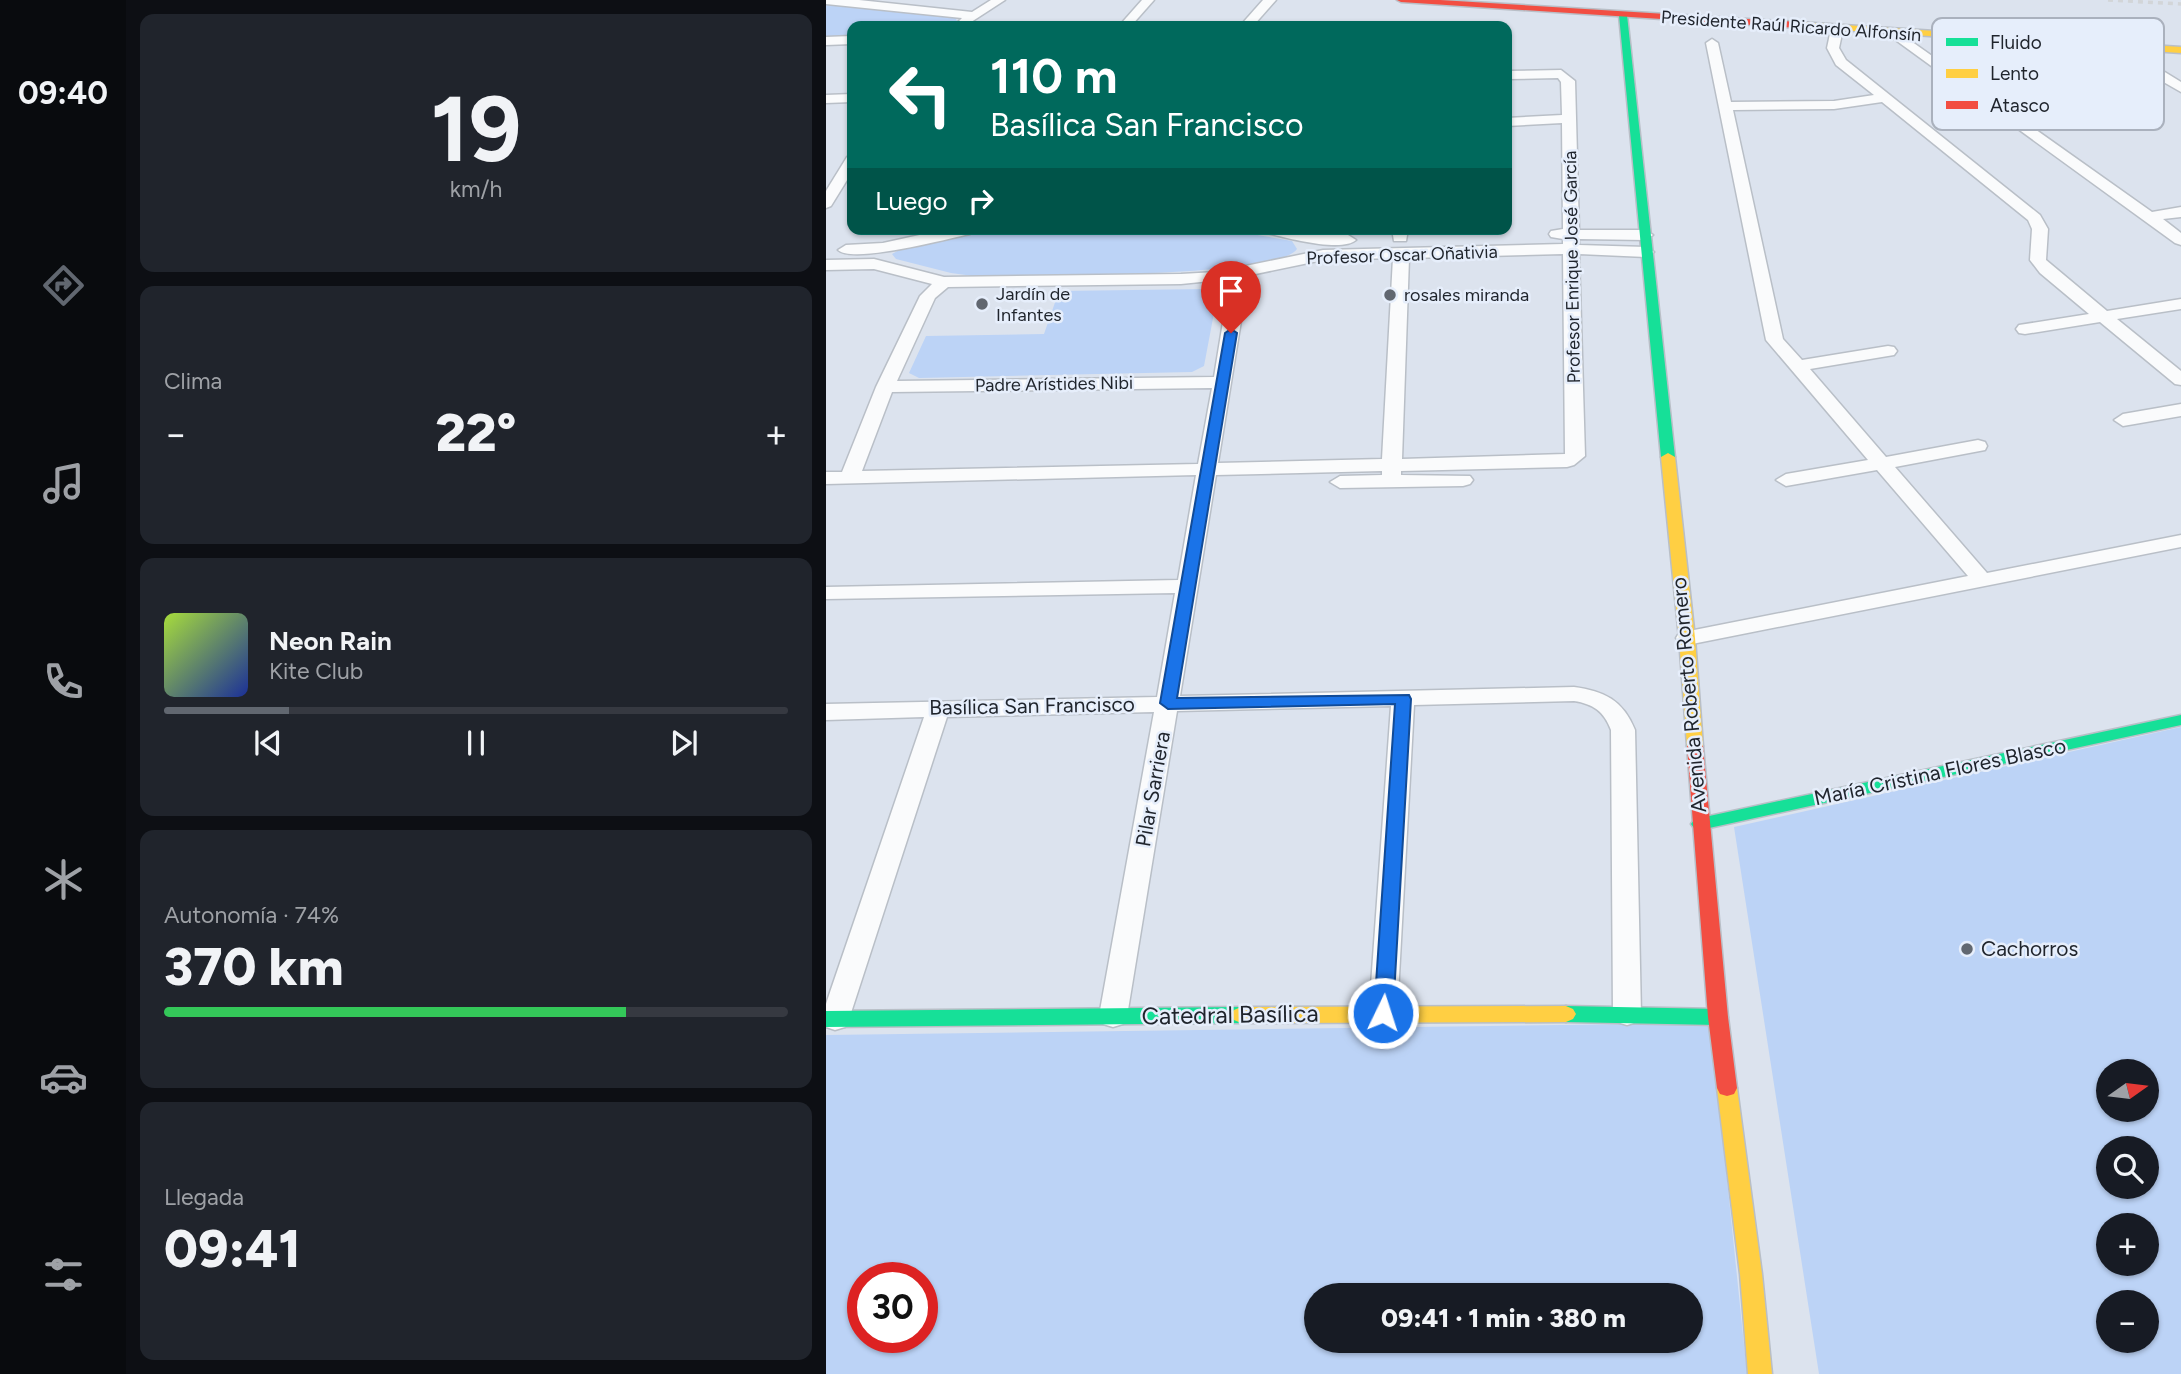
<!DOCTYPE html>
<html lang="es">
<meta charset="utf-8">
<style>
body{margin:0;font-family:Figtree,sans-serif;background:#20242c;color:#f1f3f6;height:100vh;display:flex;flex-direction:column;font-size:26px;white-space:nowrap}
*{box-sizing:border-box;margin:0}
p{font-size:23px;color:#9ea1a6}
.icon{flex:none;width:38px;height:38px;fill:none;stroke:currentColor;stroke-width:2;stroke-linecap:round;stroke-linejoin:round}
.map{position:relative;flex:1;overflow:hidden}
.drawer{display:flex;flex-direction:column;gap:14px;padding:14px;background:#0d0f14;width:700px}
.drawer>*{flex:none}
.top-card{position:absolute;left:21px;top:21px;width:665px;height:214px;border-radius:14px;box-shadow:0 2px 5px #0004;background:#00695c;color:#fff;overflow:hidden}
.needle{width:46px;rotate:76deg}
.controls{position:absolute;left:1270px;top:1059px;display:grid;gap:14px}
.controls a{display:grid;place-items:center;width:63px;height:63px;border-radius:50%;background:#171b24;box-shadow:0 2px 5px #0004;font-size:35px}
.speed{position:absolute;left:21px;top:1262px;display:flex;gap:14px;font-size:35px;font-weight:700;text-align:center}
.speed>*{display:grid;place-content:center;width:91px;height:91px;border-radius:50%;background:#171b24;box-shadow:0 2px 5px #0004;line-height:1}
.speed .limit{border:10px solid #d22;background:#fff;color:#111}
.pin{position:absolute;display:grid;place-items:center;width:60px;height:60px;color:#fff;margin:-72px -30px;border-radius:50% 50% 50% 0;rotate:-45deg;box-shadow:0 0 7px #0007}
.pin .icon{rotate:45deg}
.me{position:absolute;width:77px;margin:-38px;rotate:4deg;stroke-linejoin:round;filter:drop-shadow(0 0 5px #0008)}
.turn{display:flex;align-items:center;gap:24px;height:147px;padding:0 28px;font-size:32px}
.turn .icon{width:91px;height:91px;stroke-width:2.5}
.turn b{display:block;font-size:49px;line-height:60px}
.then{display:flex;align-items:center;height:66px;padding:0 28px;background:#0003;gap:14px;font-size:26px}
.big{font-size:52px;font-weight:800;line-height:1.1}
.drawer .tile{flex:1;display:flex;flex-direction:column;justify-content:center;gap:10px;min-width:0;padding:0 24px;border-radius:14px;background:#20242c}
.drawer .dial{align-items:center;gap:0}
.dial b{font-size:91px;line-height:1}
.song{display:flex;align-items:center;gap:21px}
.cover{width:84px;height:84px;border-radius:10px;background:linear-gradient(135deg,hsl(80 70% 55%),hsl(230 70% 35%))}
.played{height:7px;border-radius:4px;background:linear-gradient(90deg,#616770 20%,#363941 20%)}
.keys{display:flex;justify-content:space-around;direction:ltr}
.heat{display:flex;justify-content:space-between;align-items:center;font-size:38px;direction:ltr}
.charge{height:10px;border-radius:5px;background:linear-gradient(90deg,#34c759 74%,#363941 0)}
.trip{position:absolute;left:478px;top:1283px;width:399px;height:70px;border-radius:35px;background:#171b24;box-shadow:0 2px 5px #0004;font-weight:800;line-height:70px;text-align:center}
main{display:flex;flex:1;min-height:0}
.tab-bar{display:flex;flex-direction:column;width:126px;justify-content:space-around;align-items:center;background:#090b0e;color:#9ea1a6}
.tab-bar .icon{width:49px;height:49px}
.tab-bar .on{color:#616770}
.tab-bar b{font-size:32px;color:#f1f3f6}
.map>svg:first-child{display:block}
.green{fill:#bcd3f6;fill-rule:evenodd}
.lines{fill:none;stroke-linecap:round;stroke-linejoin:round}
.street-casing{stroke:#b9bfc7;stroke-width:3}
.fast-casing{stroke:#b9bfc7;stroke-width:3}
.slow-casing{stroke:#b9bfc7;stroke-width:3}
.jam-casing{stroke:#b9bfc7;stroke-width:3}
.street{fill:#fafbfc;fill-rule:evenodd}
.fast{fill:#16e098;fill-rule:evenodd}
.slow{fill:#ffcf43;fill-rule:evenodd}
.jam{fill:#f24e42;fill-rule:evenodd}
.rail{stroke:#d2d5d8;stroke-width:3.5;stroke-dasharray:5 5;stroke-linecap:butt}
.route{fill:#1a73e8;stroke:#114b97;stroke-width:2}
.poi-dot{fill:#616770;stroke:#e6eefb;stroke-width:2.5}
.labels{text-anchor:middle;stroke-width:5;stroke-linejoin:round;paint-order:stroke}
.far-street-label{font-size:18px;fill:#1f242c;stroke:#e6eefb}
.far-poi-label{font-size:18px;fill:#1f242c;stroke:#e6eefb;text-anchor:start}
.street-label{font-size:21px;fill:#1f242c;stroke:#e6eefb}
.poi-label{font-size:21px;fill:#1f242c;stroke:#e6eefb;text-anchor:start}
.near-street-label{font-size:24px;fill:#1f242c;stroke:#e6eefb}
.key{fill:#e6eefb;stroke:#aab1bd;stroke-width:2}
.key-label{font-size:19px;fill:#1f242c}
</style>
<main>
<nav class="tab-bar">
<b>09:40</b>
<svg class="icon on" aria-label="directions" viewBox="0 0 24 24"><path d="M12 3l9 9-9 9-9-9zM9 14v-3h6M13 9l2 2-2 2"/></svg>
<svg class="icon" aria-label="music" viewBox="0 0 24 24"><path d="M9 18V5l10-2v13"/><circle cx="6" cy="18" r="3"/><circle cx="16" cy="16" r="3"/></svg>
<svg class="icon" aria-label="phone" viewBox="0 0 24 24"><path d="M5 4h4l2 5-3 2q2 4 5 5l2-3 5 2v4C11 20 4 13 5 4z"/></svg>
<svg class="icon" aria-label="climate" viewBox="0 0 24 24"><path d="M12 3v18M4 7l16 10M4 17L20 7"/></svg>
<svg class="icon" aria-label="car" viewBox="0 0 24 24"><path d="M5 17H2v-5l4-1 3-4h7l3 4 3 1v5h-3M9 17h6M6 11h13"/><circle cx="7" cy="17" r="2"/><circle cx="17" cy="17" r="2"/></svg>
<svg class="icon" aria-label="filters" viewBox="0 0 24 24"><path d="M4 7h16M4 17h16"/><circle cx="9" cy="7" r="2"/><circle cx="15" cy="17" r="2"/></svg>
</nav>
<section class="drawer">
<div class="tile dial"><b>19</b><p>km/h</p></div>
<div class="tile"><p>Clima</p>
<div class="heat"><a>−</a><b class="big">22°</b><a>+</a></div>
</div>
<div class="tile">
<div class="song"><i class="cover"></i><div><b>Neon Rain</b><p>Kite Club</p></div></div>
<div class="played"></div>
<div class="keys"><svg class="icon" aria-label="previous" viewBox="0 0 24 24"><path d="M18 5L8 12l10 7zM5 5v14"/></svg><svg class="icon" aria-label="pause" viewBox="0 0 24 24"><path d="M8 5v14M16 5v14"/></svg><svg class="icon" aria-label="next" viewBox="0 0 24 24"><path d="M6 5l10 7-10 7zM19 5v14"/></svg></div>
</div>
<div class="tile"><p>Autonomía · 74%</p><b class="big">370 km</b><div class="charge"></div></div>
<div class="tile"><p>Llegada</p><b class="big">09:41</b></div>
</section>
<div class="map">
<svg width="1355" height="1374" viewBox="0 0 1355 1374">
<rect width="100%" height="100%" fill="#dce3ee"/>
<g class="green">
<path d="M0,3L129,17L131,21L123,26H26V38L0,39Z"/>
<path d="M343,229H396L466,241L471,249C449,279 195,275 147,276L125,273L70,259L66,254L77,248L154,233Z"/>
<path d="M381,289L391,297L378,366L366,372L93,378L83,373L100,336L218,334L233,291Z"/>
<path d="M1355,727V1374H993L908,827ZM1283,1071H1321V1110H1283ZM1283,1148H1321V1186H1283ZM1283,1225H1321V1264H1283ZM1283,1302H1321V1340H1283Z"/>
<path d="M885,1023L921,1374H0V1035ZM37,1278H96V1337H37ZM490,1295H864V1340H490Z"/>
</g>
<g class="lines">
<g class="street-casing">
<g id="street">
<path d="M0,0H33L146,12L165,0H179L139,26L131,23L136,18L0,4Z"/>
<path d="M316,0H328L305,26H293Z"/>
<path d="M437,0H450L427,26H414Z"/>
<path d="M1011,25L1017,29L1013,48L1020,60L1214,215L1222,229L1220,260L1281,311L1355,299V309L1291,319L1355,371V385L1349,384L1274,322L1199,334L1193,333L1190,329L1193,325L1263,314L1214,273L1204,260L1206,229L1202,220L1056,102L1008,109L907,110L957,339L976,360L1062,346L1068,347L1071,351L1068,355L984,369L1060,457L1152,440L1159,442L1161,446L1159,450L1069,467L1161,573L1355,535V547L861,645L853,643L850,638L853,633L1142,576L1051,470L960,486L950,480L960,474L1042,460L940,340L880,43L886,39L892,43L905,102L1008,101L1048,95L1010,65L1001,48L1005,29Z"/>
<path d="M1068,29L1326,212L1355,207V217L1337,219L1355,233V245L1349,243L1064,36L1062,33Z"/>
<path d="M26,36V44L0,45V37Z"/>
<path d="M1297,43L1316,58L1355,82V92L1306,64L1291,47Z"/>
<path d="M735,70L749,81L753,230H819L827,235L819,240L753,239V245L820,247L828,252L820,257L753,254L759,456L748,465L741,467L575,471V475L644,476L647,480L644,484L637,486L514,488L504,482L514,476L556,475V471L390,475L354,696L748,687C778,691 797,700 809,730L815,1014L811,1022L801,1025L791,1022L787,1014L785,730C778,711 767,704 748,701L588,705L571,1013L567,1021L557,1024L547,1021L543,1013L565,706L351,711L301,1016L297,1024L287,1027L277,1024L273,1016L328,712L121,717L23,1019L19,1027L9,1030L0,1027V1004L98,717L0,720V704L331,697L349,593L0,599V587L352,580L370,475L0,484V472H16L50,387L94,296L106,284L48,269L0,270V260L48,259L118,277L355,274L390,272L497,250L737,244V239L725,237L723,234L725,231L737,229L736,123L681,126V118L736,115L735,82L732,78L681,79V71ZM737,254L739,454L576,459L583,258ZM567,258L556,459L392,463L421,284L420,276L497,260ZM404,279L388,377L71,381L109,298L122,287L355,284ZM386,388L372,464L36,471L66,392Z"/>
<path d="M26,94V102L0,103V95Z"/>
<path d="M26,156V172L5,206L0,208V191L21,157Z"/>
<path d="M121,229H152L144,234C121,239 27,264 12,250L20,245L57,243Z"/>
<path d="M435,229L522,235L530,240C516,253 456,237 438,232Z"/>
<path d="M566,229H582L580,241H568Z"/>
<path d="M1355,404V416L1297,426L1288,420L1297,414Z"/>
</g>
</g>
<g class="fast-casing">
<g id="fast">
<path d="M797,12L801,15L849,457L842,461L835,457L793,15Z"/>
<path d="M1355,715V725L874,830L868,828L865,824L868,820L874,818Z"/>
<path d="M740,1006L892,1009L899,1012L902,1017L899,1022L892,1025L740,1022L733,1019L730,1014L733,1009Z"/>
<path d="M415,1007L422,1010L425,1015L422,1020L415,1023L0,1027V1011Z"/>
</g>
</g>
<g class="slow-casing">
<g id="slow">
<path d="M972,22L1355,47V53L969,27V23Z"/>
<path d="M842,453L849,457L869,638L877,746L869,751L861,746L853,638L835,457Z"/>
<path d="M740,1006L747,1009L750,1014L747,1019L740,1022L415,1023L408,1020L405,1015L408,1010L415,1007Z"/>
<path d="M901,1080L908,1082L911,1088L936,1274L946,1374H922L914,1274L891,1088L894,1082Z"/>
</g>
</g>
<g class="jam-casing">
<g id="jam">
<path d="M571,0H614L972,22L976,25L972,28L575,2Z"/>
<path d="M869,741L877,746L902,1017L911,1088L908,1094L901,1096L894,1094L891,1088L882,1017L861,746Z"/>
</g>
</g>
<use href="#street" class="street"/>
<use href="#fast" class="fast"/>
<use href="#slow" class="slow"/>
<use href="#jam" class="jam"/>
<path class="rail" d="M1282,0L1355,4"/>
</g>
<path class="route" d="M405,329L411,333L351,698L583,695L585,699L567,1013L564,1019L557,1021L550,1019L548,1013L569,704L342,709L334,703L399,333Z"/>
<g class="poi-dot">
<circle cx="564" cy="295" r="7"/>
<circle cx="156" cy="304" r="7"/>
<circle cx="1141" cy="949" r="7"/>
</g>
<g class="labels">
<g class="far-street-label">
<text transform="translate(965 26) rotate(4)" y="6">Presidente Raúl Ricardo Alfonsín</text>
<text transform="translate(576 255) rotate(-2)" y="6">Profesor Oscar Oñativia</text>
<text transform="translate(746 267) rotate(-91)" y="6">Profesor Enrique José García</text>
<text transform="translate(228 384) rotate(-1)" y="6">Padre Arístides Nibi</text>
</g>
<g class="far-poi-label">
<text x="170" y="300">Jardín de<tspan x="170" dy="21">Infantes</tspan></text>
<text x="578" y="301">rosales miranda</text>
</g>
<g class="street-label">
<text transform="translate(863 695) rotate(-95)" y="7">Avenida Roberto Romero</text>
<text transform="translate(206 706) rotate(-1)" y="7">Basílica San Francisco</text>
<text transform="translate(1114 772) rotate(-12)" y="7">María Cristina Flores Blasco</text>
<text transform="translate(327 789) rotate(-80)" y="7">Pilar Sarriera</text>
</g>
<g class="poi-label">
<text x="1155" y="956">Cachorros</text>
</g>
<g class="near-street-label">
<text transform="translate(404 1015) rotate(-1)" y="8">Catedral Basílica</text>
</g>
</g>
<rect x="1106" y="18" width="232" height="112" rx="10" class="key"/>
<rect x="1120" y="38" width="32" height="8" fill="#16e098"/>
<rect x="1120" y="69" width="32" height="9" fill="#ffcf43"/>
<rect x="1120" y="101" width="32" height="8" fill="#f24e42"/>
<g class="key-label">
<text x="1164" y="49">Fluido</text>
<text x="1164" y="80">Lento</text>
<text x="1164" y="112">Atasco</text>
</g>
</svg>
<div class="controls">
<a><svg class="needle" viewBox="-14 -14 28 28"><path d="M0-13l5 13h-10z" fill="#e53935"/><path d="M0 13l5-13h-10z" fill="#9ea1a6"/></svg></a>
<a><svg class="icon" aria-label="search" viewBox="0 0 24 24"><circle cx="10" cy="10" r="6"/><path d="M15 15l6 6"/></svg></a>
<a>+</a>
<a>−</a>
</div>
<div class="speed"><div class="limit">30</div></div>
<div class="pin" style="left:405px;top:333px;background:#d93025"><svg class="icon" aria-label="arrive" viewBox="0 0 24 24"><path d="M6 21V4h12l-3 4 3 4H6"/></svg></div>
<svg class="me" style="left:557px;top:1013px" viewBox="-20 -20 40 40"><circle r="17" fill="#1a73e8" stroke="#fff" stroke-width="3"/><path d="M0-11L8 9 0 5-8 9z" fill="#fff"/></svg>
<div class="trip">09:41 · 1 min · 380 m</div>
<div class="top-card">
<div class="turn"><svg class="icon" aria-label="left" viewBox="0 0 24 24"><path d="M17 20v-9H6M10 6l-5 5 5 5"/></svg><div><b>110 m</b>Basílica San Francisco</div></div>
<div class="then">Luego<svg class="icon" aria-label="right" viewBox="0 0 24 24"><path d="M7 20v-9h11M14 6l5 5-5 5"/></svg></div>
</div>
</div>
</main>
